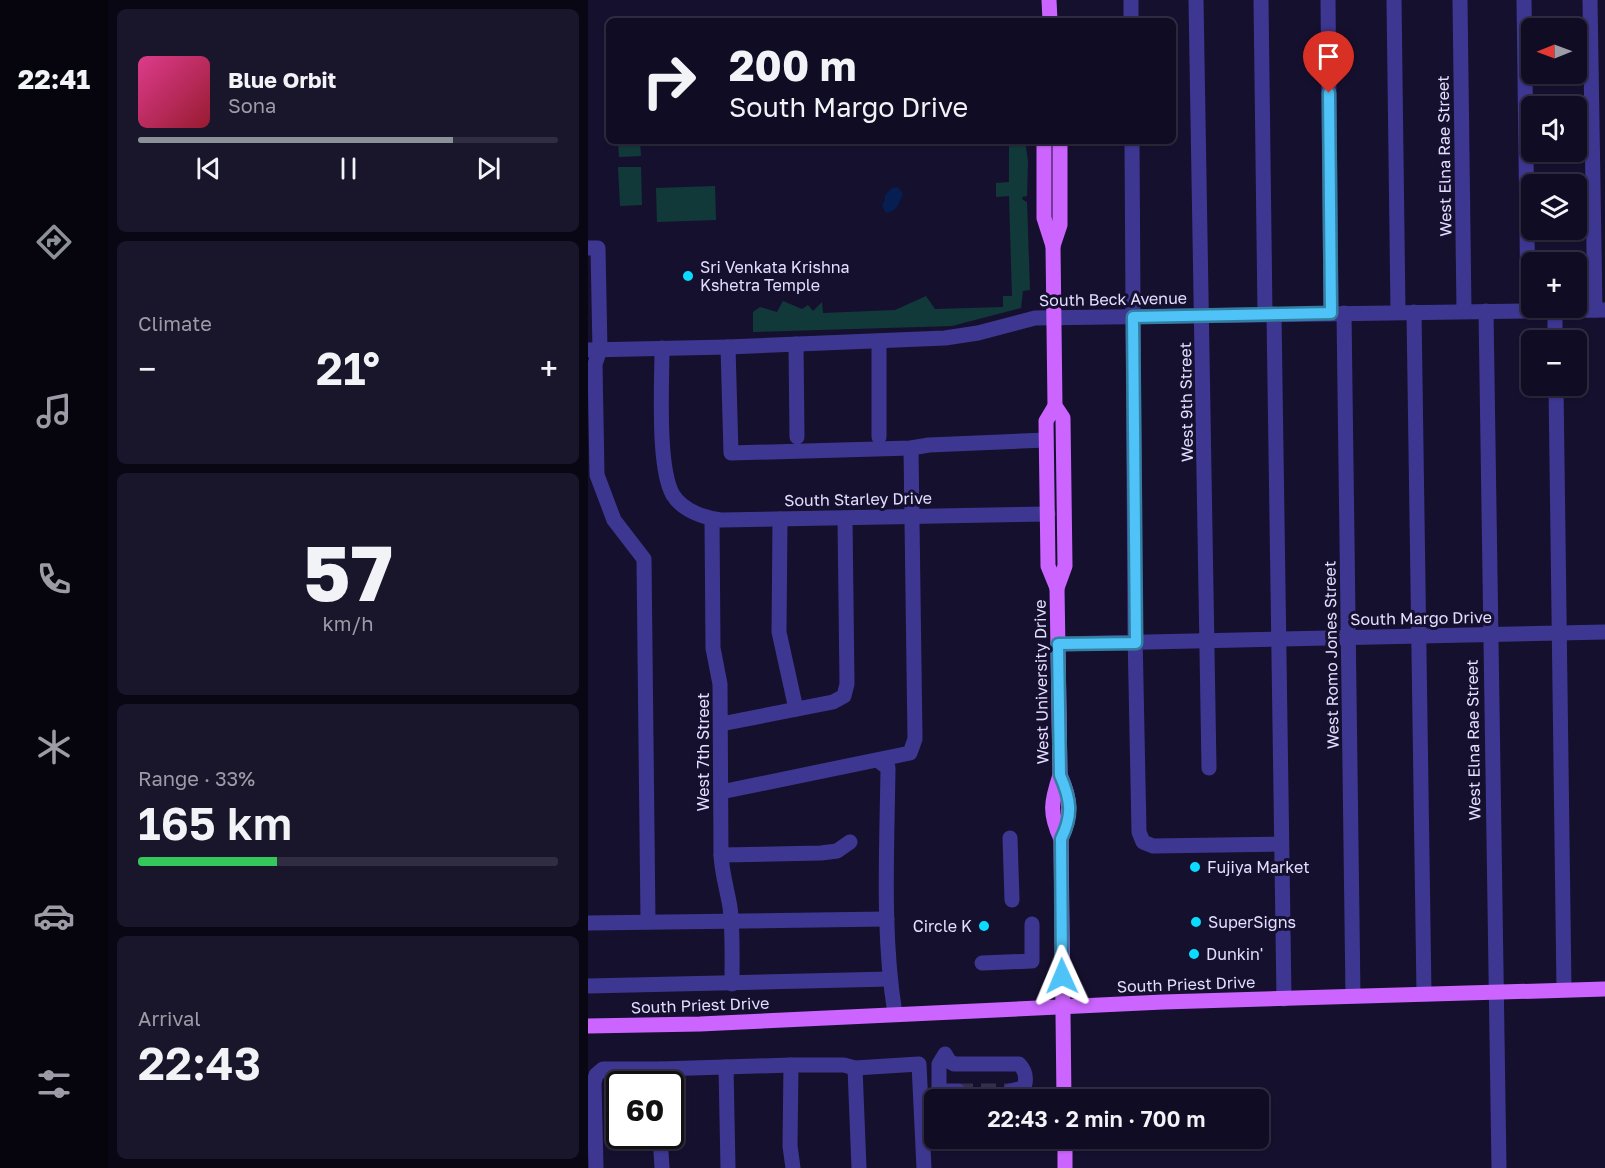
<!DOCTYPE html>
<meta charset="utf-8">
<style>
body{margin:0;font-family:"Golos Text",sans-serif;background:#19152b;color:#f1f3f6;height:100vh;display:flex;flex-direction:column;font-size:22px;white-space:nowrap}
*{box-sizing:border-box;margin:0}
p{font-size:20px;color:#9c9ba6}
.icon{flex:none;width:33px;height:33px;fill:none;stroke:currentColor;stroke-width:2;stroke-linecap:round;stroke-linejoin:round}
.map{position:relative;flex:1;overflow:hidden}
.details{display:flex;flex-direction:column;gap:9px;padding:9px;background:#090713;width:480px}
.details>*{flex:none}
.top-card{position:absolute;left:18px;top:18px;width:570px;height:126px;border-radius:9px;box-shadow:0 2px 4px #0004,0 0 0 2px #302c41;background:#100c23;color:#f1f3f6;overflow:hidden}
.needle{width:39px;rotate:269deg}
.controls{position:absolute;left:933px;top:18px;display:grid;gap:12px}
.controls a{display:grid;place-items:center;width:66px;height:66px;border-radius:9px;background:#100c23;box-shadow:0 2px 4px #0004,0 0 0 2px #302c41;font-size:30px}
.speed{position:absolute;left:18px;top:1071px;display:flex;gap:12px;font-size:30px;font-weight:700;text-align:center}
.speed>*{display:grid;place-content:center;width:78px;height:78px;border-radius:50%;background:#100c23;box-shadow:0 2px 4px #0004,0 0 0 2px #302c41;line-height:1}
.speed .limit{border:3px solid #111;border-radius:9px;background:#fff;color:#111}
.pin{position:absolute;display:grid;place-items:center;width:51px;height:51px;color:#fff;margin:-62px -26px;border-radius:50% 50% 50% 0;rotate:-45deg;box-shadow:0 0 6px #0007}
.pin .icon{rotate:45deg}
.me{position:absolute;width:66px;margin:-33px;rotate:359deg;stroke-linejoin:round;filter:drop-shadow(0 0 4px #0008)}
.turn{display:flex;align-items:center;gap:21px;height:126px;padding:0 24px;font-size:27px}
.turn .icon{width:78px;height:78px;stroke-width:2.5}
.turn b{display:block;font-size:42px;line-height:51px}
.big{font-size:45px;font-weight:600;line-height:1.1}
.details .card{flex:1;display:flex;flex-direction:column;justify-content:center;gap:9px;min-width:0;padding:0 21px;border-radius:9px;background:#19152b}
.details .dial{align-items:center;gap:0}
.dial b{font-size:78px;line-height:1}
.song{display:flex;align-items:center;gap:18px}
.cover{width:72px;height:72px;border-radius:9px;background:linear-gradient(135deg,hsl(330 70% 55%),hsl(350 70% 35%))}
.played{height:6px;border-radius:3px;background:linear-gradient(90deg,#8c9099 75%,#302c41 75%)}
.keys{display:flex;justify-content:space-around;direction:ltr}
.heat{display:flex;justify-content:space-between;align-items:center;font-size:33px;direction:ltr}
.charge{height:9px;border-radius:4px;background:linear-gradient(90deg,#34c759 33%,#302c41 0)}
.trip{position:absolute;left:336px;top:1089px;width:345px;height:60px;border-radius:9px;background:#100c23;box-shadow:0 2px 4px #0004,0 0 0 2px #302c41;font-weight:600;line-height:60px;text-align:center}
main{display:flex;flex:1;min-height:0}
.tabs{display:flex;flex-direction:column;width:108px;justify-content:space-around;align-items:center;background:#06050e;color:#9c9ba6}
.tabs .icon{width:42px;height:42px}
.tabs .current{color:#8c9099}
.tabs b{font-size:27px;color:#f1f3f6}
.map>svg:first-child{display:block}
.green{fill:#12393a}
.water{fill:#061e51}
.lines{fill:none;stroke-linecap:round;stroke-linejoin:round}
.minor-tunnel{stroke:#352f4e;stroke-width:15;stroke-dasharray:15 8;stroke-linecap:butt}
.minor{stroke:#3e3792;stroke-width:15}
.major{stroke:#cc65ff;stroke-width:15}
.route-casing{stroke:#337fa1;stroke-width:15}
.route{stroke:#4fc3f7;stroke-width:10}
.poi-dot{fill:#0adbff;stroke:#16102f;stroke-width:2}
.labels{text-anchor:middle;stroke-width:6;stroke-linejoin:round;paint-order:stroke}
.street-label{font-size:16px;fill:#e3deff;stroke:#16102f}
.poi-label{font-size:16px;fill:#e3deff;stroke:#16102f;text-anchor:start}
</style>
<main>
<nav class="tabs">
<b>22:41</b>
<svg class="icon current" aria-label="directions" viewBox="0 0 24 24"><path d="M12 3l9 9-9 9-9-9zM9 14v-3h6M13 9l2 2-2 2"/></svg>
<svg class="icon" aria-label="music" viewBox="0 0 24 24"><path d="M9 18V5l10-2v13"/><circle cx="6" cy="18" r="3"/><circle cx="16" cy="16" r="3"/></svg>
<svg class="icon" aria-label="phone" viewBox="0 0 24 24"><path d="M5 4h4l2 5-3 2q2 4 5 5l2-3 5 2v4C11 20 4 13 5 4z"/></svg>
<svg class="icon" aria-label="climate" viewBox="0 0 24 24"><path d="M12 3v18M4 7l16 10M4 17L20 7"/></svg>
<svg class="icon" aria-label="car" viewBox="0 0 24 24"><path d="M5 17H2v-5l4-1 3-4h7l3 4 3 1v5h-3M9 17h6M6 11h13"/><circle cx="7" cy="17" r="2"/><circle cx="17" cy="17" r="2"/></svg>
<svg class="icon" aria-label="filters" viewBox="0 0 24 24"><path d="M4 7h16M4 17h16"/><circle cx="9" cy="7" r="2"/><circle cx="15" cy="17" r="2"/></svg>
</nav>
<section class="details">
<div class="card">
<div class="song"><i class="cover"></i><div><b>Blue Orbit</b><p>Sona</p></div></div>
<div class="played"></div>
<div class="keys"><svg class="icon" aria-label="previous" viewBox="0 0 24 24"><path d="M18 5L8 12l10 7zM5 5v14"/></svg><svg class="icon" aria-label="pause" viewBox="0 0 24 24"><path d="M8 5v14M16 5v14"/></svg><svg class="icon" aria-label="next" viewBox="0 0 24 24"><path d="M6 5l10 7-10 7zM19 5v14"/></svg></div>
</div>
<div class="card"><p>Climate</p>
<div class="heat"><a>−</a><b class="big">21°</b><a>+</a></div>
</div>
<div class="card dial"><b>57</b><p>km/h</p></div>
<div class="card"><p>Range · 33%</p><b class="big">165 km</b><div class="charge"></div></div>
<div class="card"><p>Arrival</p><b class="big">22:43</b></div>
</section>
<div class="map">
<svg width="1017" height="1168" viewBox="0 0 1017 1168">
<rect width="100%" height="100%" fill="#16102f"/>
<g class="green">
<path d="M30,141H52L53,156L31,157Z"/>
<path d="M421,141H437L440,161L439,196L434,197L435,200L439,202L442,290L435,291L433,308L364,326L165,332V312L172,307L189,312L195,301L214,309L220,305L225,311L234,302L235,313L307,310L338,296L347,309L415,307V296H424L421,196L408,197V183L421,182Z"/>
<path d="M30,167H53L54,205L32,206Z"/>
<path d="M127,186L128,220L69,222L68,188Z"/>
</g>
<path class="water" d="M310,187L315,194C310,204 310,211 298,213L294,206L297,200V195L304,188Z"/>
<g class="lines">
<path class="minor-tunnel" d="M370,1091H422"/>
<g class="minor">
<path d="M543,0V21"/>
<path d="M608,0L621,768"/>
<path d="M673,0L677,314"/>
<path d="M740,0L743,313"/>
<path d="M806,0L810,312"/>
<path d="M872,0L876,311"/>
<path d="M936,0L940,310"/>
<path d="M1002,0L1007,310"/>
<path d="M544,141L547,633L551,832L555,842L565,846L692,844"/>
<path d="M0,248H10L12,350L7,364L9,475L26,520L56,559L60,922"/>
<path d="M967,309V340"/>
<path d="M898,311L911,1168"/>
<path d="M826,312L836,994"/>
<path d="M756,313L765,996"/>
<path d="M686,314L696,999"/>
<path d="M291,341V437"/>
<path d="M208,344L209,437"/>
<path d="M140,347L143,453L323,448L341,445L458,440"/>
<path d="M74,348C74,384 69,467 85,495C95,511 117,518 133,520L460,514"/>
<path d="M0,350L140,347L357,338L390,333L447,318L1017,310"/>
<path d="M968,386L976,990"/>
<path d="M124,519L125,648L132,684L133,855C134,874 139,889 142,907C145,932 144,959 144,984"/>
<path d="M192,519L191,632L208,709"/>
<path d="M470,644L1017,632"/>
<path d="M133,724L245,702L256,696L259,684L257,518"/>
<path d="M291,761L300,768C299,850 294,933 307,1014"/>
<path d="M133,792L322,753L327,739L323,448"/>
<path d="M422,838L424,900"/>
<path d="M133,855L233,853L249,851L262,842"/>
<path d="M0,923L299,919"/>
<path d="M394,963L444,961V924"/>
<path d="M0,986L302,979"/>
<path d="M203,1065L202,1146L205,1168"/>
<path d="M138,1067L140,1168"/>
<path d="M267,1068L271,1168"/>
<path d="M73,1084V1069"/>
<path d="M370,1091H354L351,1088V1064L357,1054L361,1061L366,1064H431C438,1071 439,1078 436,1088L422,1091"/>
<path d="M72,1136L74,1168"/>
<path d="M8,1168L6,1083L8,1075L15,1069H73L203,1065H256L267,1068L331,1064L336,1168"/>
</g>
<g class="major">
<path d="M461,0L462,21"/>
<path d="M456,141V218L465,246L467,406L475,418L477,566L469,588L472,775C463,802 461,813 473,839L476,1100"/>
<path d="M465,246L472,225V141"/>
<path d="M467,406L458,421L460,566L469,588"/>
<path d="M472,775C483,799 484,815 473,839"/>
<path d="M0,1026L112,1024L575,1002L1017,989"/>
<path d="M477,1138V1168"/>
</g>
</g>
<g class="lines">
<g class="route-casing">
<path id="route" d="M474,976L473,839C485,815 483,800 472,775L470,644L548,643L545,317L743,313L741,93"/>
</g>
<use href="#route" class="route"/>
</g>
<g class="poi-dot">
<circle cx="100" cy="276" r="6"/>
<circle cx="607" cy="867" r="6"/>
<circle cx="608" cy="922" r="6"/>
<circle cx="396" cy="926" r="6"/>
<circle cx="606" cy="954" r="6"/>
</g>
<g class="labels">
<g class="street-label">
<text transform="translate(856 156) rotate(-91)" y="6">West Elna Rae Street</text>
<text transform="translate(525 299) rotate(-1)" y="6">South Beck Avenue</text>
<text transform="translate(598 402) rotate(-91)" y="6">West 9th Street</text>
<text transform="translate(270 499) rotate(-1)" y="6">South Starley Drive</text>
<text transform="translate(833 618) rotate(-1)" y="6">South Margo Drive</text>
<text transform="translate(743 655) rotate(-91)" y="6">West Romo Jones Street</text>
<text transform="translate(453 682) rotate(-91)" y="6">West University Drive</text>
<text transform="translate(885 740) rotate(-91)" y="6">West Elna Rae Street</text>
<text transform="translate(115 752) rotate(-90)" y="6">West 7th Street</text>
<text transform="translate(598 984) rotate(-2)" y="6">South Priest Drive</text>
<text transform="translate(112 1005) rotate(-2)" y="6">South Priest Drive</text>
</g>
<g class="poi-label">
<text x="112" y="273">Sri Venkata Krishna<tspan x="112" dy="18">Kshetra Temple</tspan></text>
<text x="619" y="873">Fujiya Market</text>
<text x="620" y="928">SuperSigns</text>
<text x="384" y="932" text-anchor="end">Circle K</text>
<text x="618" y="960">Dunkin'</text>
</g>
</g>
</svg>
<div class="controls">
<a><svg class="needle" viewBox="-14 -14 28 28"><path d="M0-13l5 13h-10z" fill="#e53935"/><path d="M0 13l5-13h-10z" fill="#9c9ba6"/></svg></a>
<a><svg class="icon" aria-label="sound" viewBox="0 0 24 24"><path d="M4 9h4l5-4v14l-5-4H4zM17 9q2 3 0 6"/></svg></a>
<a><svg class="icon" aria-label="layers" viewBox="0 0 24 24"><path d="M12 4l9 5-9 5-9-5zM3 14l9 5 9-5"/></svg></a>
<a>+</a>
<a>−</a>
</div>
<div class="speed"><div class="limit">60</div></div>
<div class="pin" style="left:741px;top:93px;background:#d93025"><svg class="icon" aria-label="arrive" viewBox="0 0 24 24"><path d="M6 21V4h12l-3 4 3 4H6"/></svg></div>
<svg class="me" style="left:474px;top:976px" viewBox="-20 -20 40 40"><path d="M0-17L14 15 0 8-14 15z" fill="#4fc3f7" stroke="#fff" stroke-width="4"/></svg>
<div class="trip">22:43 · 2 min · 700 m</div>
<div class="top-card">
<div class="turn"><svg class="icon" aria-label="right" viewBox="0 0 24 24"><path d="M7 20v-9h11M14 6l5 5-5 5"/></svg><div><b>200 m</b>South Margo Drive</div></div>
</div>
</div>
</main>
